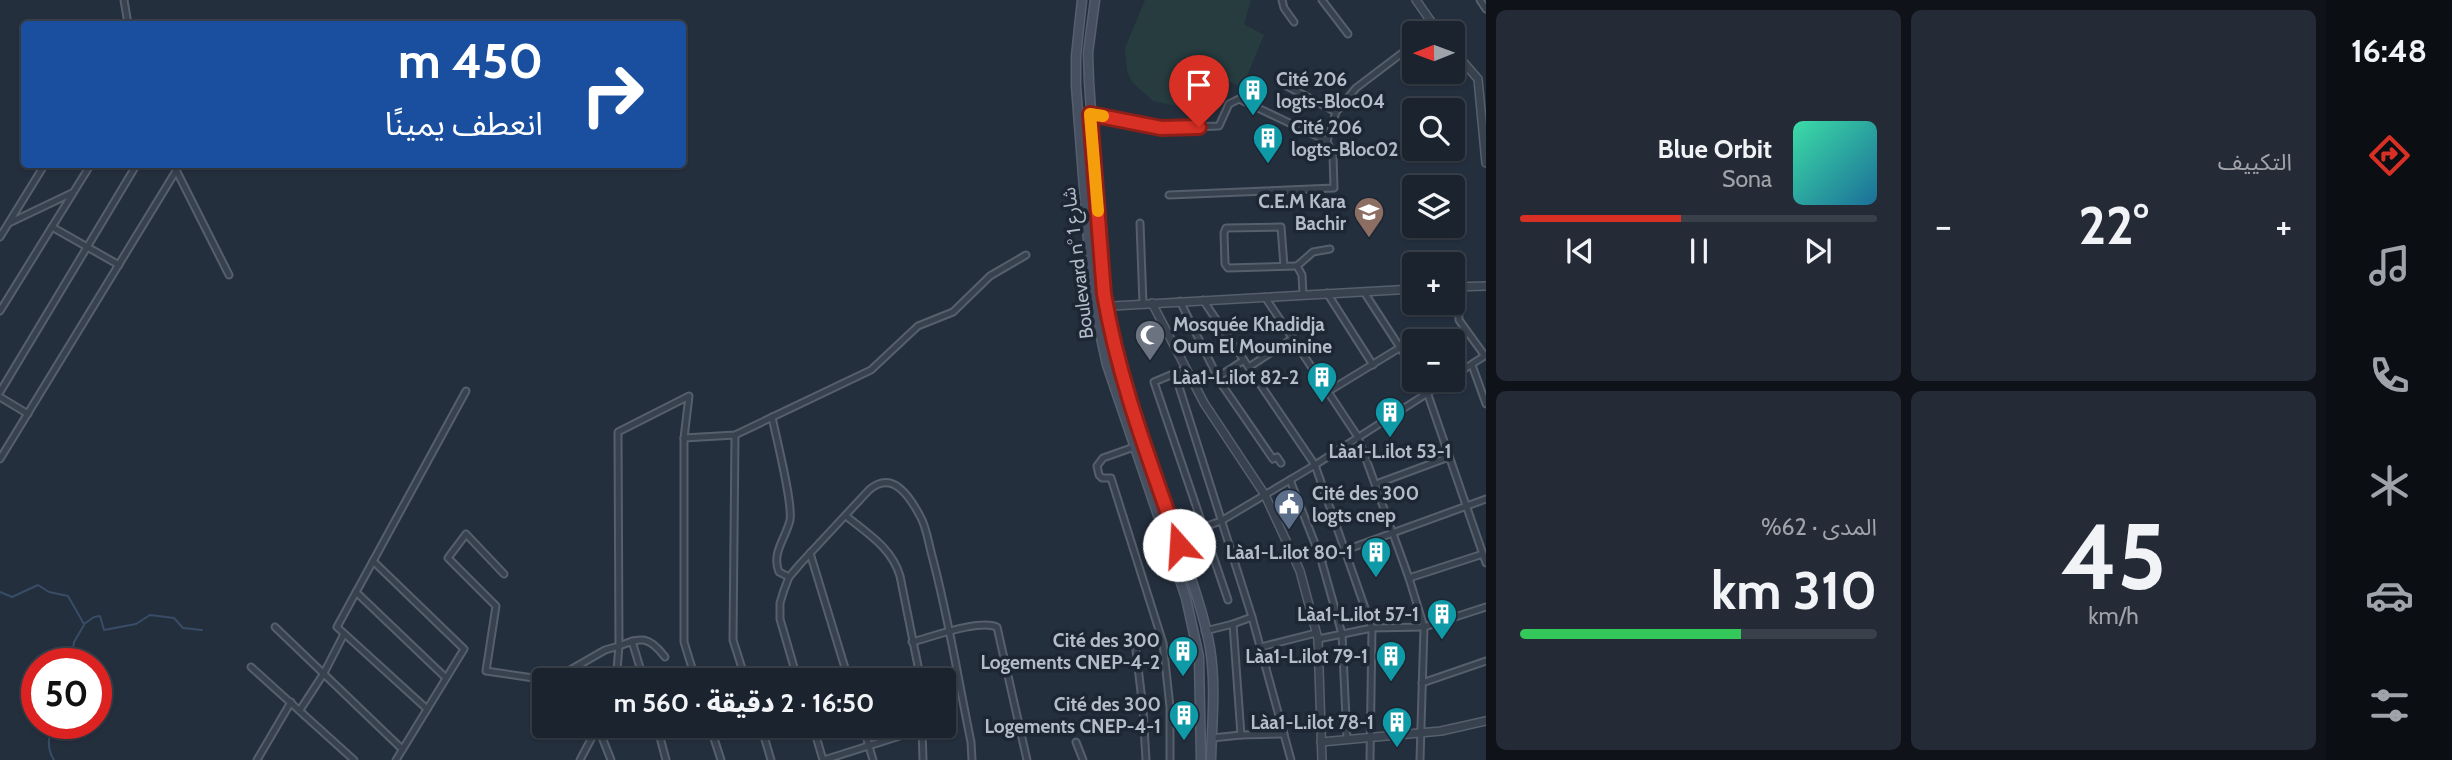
<!DOCTYPE html>
<html lang="ar">
<meta charset="utf-8">
<style>
body{margin:0;font-family:Cabin,"Noto Sans Arabic",sans-serif;background:#242b36;color:#f1f3f6;direction:rtl;height:100vh;display:flex;flex-direction:column;font-size:26px;white-space:nowrap}
*{box-sizing:border-box;margin:0}
p{font-size:23px;color:#a0a4aa}
.icon{flex:none;width:38px;height:38px;fill:none;stroke:currentColor;stroke-width:2;stroke-linecap:round;stroke-linejoin:round}
.map{position:relative;flex:1;overflow:hidden;direction:ltr}
.details{display:flex;flex-direction:column;gap:10px;padding:10px;background:#0f1319;width:840px}
.details>*{flex:none}
.top-card{position:absolute;left:21px;top:21px;width:665px;height:147px;border-radius:7px;box-shadow:0 2px 5px #0004,0 0 0 2px #39404a;direction:rtl;background:#1a4fa0;color:#fff;overflow:hidden}
.needle{width:46px;rotate:269deg}
.tools{position:absolute;left:1402px;top:21px;display:grid;gap:14px}
.tools a{display:grid;place-items:center;width:63px;height:63px;border-radius:7px;background:#1b232e;box-shadow:0 2px 5px #0004,0 0 0 2px #39404a;font-size:35px}
.speed{position:absolute;left:21px;top:648px;display:flex;gap:14px;font-size:35px;font-weight:700;text-align:center}
.speed>*{display:grid;place-content:center;width:91px;height:91px;border-radius:50%;background:#1b232e;box-shadow:0 2px 5px #0004,0 0 0 2px #39404a;line-height:1}
.speed .limit{border:10px solid #d22;background:#fff;color:#111}
.pin{position:absolute;display:grid;place-items:center;width:60px;height:60px;color:#fff;margin:-72px -30px;border-radius:50% 50% 50% 0;rotate:-45deg;box-shadow:0 0 7px #0007}
.pin .icon{rotate:45deg}
.me{position:absolute;width:77px;margin:-38px;rotate:341deg;stroke-linejoin:round;filter:drop-shadow(0 0 5px #0008)}
.turn{display:flex;align-items:center;gap:24px;height:147px;padding:0 28px;font-size:32px}
.turn .icon{width:91px;height:91px;stroke-width:2.5}
.turn b{display:block;font-size:49px;line-height:60px}
.big{font-size:52px;font-weight:800;line-height:1.1}
.details .widget{flex:1;display:flex;flex-direction:column;justify-content:center;gap:10px;min-width:0;padding:0 24px;border-radius:10px;background:#242b36}
.details .dial{align-items:center;gap:0}
.dial b{font-size:91px;line-height:1}
.song{display:flex;align-items:center;gap:21px}
.cover{width:84px;height:84px;border-radius:10px;background:linear-gradient(135deg,hsl(160 70% 55%),hsl(200 70% 35%))}
.played{height:7px;border-radius:4px;background:linear-gradient(90deg,#d93025 45%,#39404a 45%)}
.keys{display:flex;justify-content:space-around;direction:ltr}
.heat{display:flex;justify-content:space-between;align-items:center;font-size:38px;direction:ltr}
.charge{height:10px;border-radius:5px;background:linear-gradient(90deg,#34c759 62%,#39404a 0)}
.details .tiles{flex:1;display:grid;gap:10px;grid-template-columns:repeat(2,1fr)}
.trip{position:absolute;left:532px;top:668px;width:424px;height:70px;border-radius:7px;background:#1b232e;box-shadow:0 2px 5px #0004,0 0 0 2px #39404a;font-weight:800;line-height:70px;text-align:center;direction:rtl}
main{display:flex;flex:1;min-height:0}
.dock{display:flex;flex-direction:column;width:126px;justify-content:space-around;align-items:center;background:#0b0e12;color:#a0a4aa}
.dock .icon{width:49px;height:49px}
.dock .selected{color:#d93025}
.dock b{font-size:32px;color:#f1f3f6}
.map>svg:first-child{display:block}
.green{fill:#263c3f}
.lines{fill:none;stroke-linecap:round;stroke-linejoin:round}
.stream{stroke:#394c67;stroke-width:2}
.minor-casing{stroke:#565f6c;stroke-width:9}
.tertiary-casing{stroke:#565f6c;stroke-width:10}
.secondary-casing{stroke:#565f6c;stroke-width:11}
.minor{stroke:#38414e;stroke-width:5}
.tertiary{stroke:#38414e;stroke-width:7}
.secondary{stroke:#465061;stroke-width:8}
.route-casing{stroke:#8d1f18;stroke-width:18}
.route{stroke:#d93025;stroke-width:12}
.slow{stroke:#f59e0b;stroke-width:12}
.labels{text-anchor:middle;stroke-width:7;stroke-linejoin:round;paint-order:stroke}
.poi-label{font-size:19px;font-weight:bold;fill:#b4bcc9;stroke:#1d2633;text-anchor:end}
.street-label{font-size:19px;fill:#b4bcc9;stroke:#1d2633}
</style>
<main>
<nav class="dock">
<b>16:48</b>
<svg class="icon selected" aria-label="directions" viewBox="0 0 24 24"><path d="M12 3l9 9-9 9-9-9zM9 14v-3h6M13 9l2 2-2 2"/></svg>
<svg class="icon" aria-label="music" viewBox="0 0 24 24"><path d="M9 18V5l10-2v13"/><circle cx="6" cy="18" r="3"/><circle cx="16" cy="16" r="3"/></svg>
<svg class="icon" aria-label="phone" viewBox="0 0 24 24"><path d="M5 4h4l2 5-3 2q2 4 5 5l2-3 5 2v4C11 20 4 13 5 4z"/></svg>
<svg class="icon" aria-label="climate" viewBox="0 0 24 24"><path d="M12 3v18M4 7l16 10M4 17L20 7"/></svg>
<svg class="icon" aria-label="car" viewBox="0 0 24 24"><path d="M5 17H2v-5l4-1 3-4h7l3 4 3 1v5h-3M9 17h6M6 11h13"/><circle cx="7" cy="17" r="2"/><circle cx="17" cy="17" r="2"/></svg>
<svg class="icon" aria-label="filters" viewBox="0 0 24 24"><path d="M4 7h16M4 17h16"/><circle cx="9" cy="7" r="2"/><circle cx="15" cy="17" r="2"/></svg>
</nav>
<section class="details">
<div class="tiles">
<div class="widget"><p>التكييف</p>
<div class="heat"><a>−</a><b class="big">22°</b><a>+</a></div>
</div>
<div class="widget">
<div class="song"><i class="cover"></i><div><b>Blue Orbit</b><p>Sona</p></div></div>
<div class="played"></div>
<div class="keys"><svg class="icon" aria-label="previous" viewBox="0 0 24 24"><path d="M18 5L8 12l10 7zM5 5v14"/></svg><svg class="icon" aria-label="pause" viewBox="0 0 24 24"><path d="M8 5v14M16 5v14"/></svg><svg class="icon" aria-label="next" viewBox="0 0 24 24"><path d="M6 5l10 7-10 7zM19 5v14"/></svg></div>
</div>
<div class="widget dial"><b>45</b><p>km/h</p></div>
<div class="widget"><p>المدى · 62%</p><b class="big">310 km</b><div class="charge"></div></div>
</div>
</section>
<div class="map">
<svg width="1486" height="760" viewBox="0 0 1486 760">
<rect width="100%" height="100%" fill="#242f3e"/>
<path class="green" d="M1145,0H1251L1244,24L1264,35L1242,88L1224,79L1211,111L1196,104L1178,106L1153,101L1132,82L1127,71L1125,48Z"/>
<g class="lines">
<g class="stream">
<path d="M0,592L12,597L38,585L49,592L68,596L84,624L94,617L100,616L104,630L136,624L150,615L174,618L183,628L202,630"/>
<path d="M71,663L74,642L84,625"/>
<path d="M52,723C49,735 46,748 54,760"/>
</g>
<g class="minor-casing">
<g id="minor">
<path d="M124,0L128,24"/>
<path d="M1282,0L1284,8L1294,22"/>
<path d="M1322,0L1348,34"/>
<path d="M1480,0L1486,9"/>
<path d="M1281,83L1336,112"/>
<path d="M1078,114H1090L1161,128L1219,126L1229,104L1239,99L1327,141L1336,112L1356,88L1414,44"/>
<path d="M173,164L229,275"/>
<path d="M1169,195L1334,188L1333,156L1327,141"/>
<path d="M9,223L72,193"/>
<path d="M1140,223L1143,304"/>
<path d="M52,227L119,265"/>
<path d="M0,237L45,164"/>
<path d="M1284,266L1281,227L1226,228L1224,233L1225,264L1228,268L1297,266"/>
<path d="M1458,287L1459,320L1485,356"/>
<path d="M1364,292L1414,369"/>
<path d="M1327,293L1373,365"/>
<path d="M1303,295L1302,275L1297,266L1313,252L1330,249"/>
<path d="M1265,297L1358,437L1409,578L1424,627L1420,760"/>
<path d="M1203,300L1315,465L1372,628L1370,760"/>
<path d="M1180,301L1220,382L1273,459L1277,457L1281,463"/>
<path d="M0,311L91,164"/>
<path d="M1472,365L1486,404"/>
<path d="M1249,367L1293,338"/>
<path d="M1185,369L1154,382L1228,600"/>
<path d="M1175,374L1252,617L1291,760"/>
<path d="M1218,377L1244,360"/>
<path d="M1452,377L1486,355"/>
<path d="M1420,380L1427,392L1486,563"/>
<path d="M1329,391L1401,347"/>
<path d="M0,392L137,164"/>
<path d="M0,397L28,414"/>
<path d="M772,417C776,437 793,503 790,520C786,538 771,553 779,572L789,577"/>
<path d="M735,435L733,640L746,681"/>
<path d="M684,438V642L696,681"/>
<path d="M1134,447L1103,458L1097,466L1099,475L1102,478H1111L1163,643L1170,707V760"/>
<path d="M0,459L176,171"/>
<path d="M1290,480L1321,559L1342,634L1347,739"/>
<path d="M1376,484L1449,457"/>
<path d="M846,516C867,533 892,548 900,576L921,681"/>
<path d="M1204,527L1221,521L1315,465L1448,380"/>
<path d="M810,553L849,681"/>
<path d="M1321,559L1486,499"/>
<path d="M373,561L464,649L396,760"/>
<path d="M504,574L466,534L448,558L496,606L486,671L547,680L565,673L605,650L619,646L618,432L689,396L684,438L735,435L871,370L918,326L953,312L990,276L1026,255"/>
<path d="M1409,578L1483,554"/>
<path d="M356,592L446,678"/>
<path d="M1252,617L1233,624L1241,735L1284,734"/>
<path d="M275,627L402,749"/>
<path d="M1205,631L1233,624"/>
<path d="M1318,639L1372,628L1424,627L1486,607"/>
<path d="M632,641L644,681"/>
<path d="M912,642C932,637 979,619 997,627L1027,760"/>
<path d="M1261,647L1316,633"/>
<path d="M1136,650L1143,709L1146,760"/>
<path d="M251,667L354,760"/>
<path d="M616,681L619,646C642,637 649,636 665,657"/>
<path d="M798,681L780,619V603L784,590L789,577L801,563L869,490C892,470 909,495 920,516C926,526 928,540 931,552C948,614 958,679 971,742L972,760"/>
<path d="M1422,683L1486,661"/>
<path d="M427,709L337,627L466,391"/>
<path d="M300,710L324,673L344,634"/>
<path d="M657,726L666,760"/>
<path d="M710,726L721,760"/>
<path d="M761,726L771,760"/>
<path d="M813,726L823,760"/>
<path d="M863,726L873,760"/>
<path d="M598,727L611,760"/>
<path d="M922,728L923,760"/>
<path d="M1212,738L1241,735"/>
<path d="M1076,742L1083,760"/>
<path d="M257,760L291,702"/>
<path d="M580,760L598,726"/>
<path d="M824,760L922,729"/>
</g>
</g>
<g class="tertiary-casing">
<g id="tertiary">
<path d="M1416,0L1439,33"/>
<path d="M1452,49L1478,79L1486,163"/>
<path d="M1452,287L1486,286"/>
<path d="M1152,303L1204,403L1265,495L1300,571L1318,639L1322,760"/>
<path d="M1095,307L1414,289"/>
<path d="M1321,742L1441,731L1486,721"/>
</g>
</g>
<g class="secondary-casing">
<g id="secondary">
<path d="M1082,0L1076,56V86L1090,266L1098,324L1107,365L1186,598L1199,657L1201,760"/>
<path d="M1095,0L1088,53L1089,82L1104,294C1117,376 1147,452 1174,530C1187,568 1203,608 1210,648C1216,684 1212,723 1211,760"/>
</g>
</g>
<use href="#minor" class="minor"/>
<use href="#tertiary" class="tertiary"/>
<use href="#secondary" class="secondary"/>
</g>
<g class="lines">
<g class="route-casing">
<path id="route" d="M1179,545C1150,461 1119,382 1104,294L1090,114L1161,128L1199,127"/>
</g>
<use href="#route" class="route"/>
<path class="slow" d="M1098,211L1090,114L1103,116"/>
</g>
<defs>
<g id="building-pin" transform="scale(1.575)"><path d="M0 17L-7.5 6A9.5 9.5 0 1 1 7.5 6Z" fill="#0f9aa8" stroke="#1d2633"/><path d="M-4-6H4V6H1V3H-1V6H-4ZM-2.5-4.3h1.7v1.8h-1.7ZM.8-4.3h1.7v1.8H.8ZM-2.5-1h1.7V.8h-1.7ZM.8-1h1.7V.8H.8Z" fill="#fff"/></g>
<g id="university-pin" transform="scale(1.575)"><path d="M0 17L-7.5 6A9.5 9.5 0 1 1 7.5 6Z" fill="#8d6e63" stroke="#1d2633"/><path d="M0-5L7-2L0 1L-7-2ZM-4 1L0 2.5L4 1V4Q0 6-4 4Z" fill="#fff"/></g>
<g id="mosque-pin" transform="scale(1.575)"><path d="M0 17L-7.5 6A9.5 9.5 0 1 1 7.5 6Z" fill="#6b7280" stroke="#1d2633"/><path d="M3.5-4.9A6 6 0 1 0 3.5 4.9A5 5 0 1 1 3.5-4.9Z" fill="#fff"/></g>
<g id="civic-pin" transform="scale(1.575)"><path d="M0 17L-7.5 6A9.5 9.5 0 1 1 7.5 6Z" fill="#5c6f8a" stroke="#1d2633"/><path d="M-.6-6.5H3V-4.5H.6V-3L4-1V1h2V6H-6V1h2V-1L-.6-3ZM-1.2 2.5V6h2.4V2.5Z" fill="#fff"/></g>
</defs>
<g fill-rule="evenodd">
<use href="#building-pin" x="1253" y="90"/>
<use href="#building-pin" x="1268" y="138"/>
<use href="#university-pin" x="1369" y="212"/>
<use href="#mosque-pin" x="1150" y="335"/>
<use href="#building-pin" x="1322" y="377"/>
<use href="#building-pin" x="1390" y="412"/>
<use href="#civic-pin" x="1289" y="504"/>
<use href="#building-pin" x="1376" y="552"/>
<use href="#building-pin" x="1442" y="614"/>
<use href="#building-pin" x="1183" y="651"/>
<use href="#building-pin" x="1391" y="656"/>
<use href="#building-pin" x="1184" y="715"/>
<use href="#building-pin" x="1397" y="722"/>
</g>
<g class="labels">
<g class="poi-label">
<text x="1276" y="86" text-anchor="start">Cité 206<tspan x="1276" dy="22">logts-Bloc04</tspan></text>
<text x="1291" y="134" text-anchor="start">Cité 206<tspan x="1291" dy="22">logts-Bloc02</tspan></text>
<text x="1346" y="208">C.E.M Kara<tspan x="1346" dy="22">Bachir</tspan></text>
<text x="1173" y="331" text-anchor="start">Mosquée Khadidja<tspan x="1173" dy="22">Oum El Mouminine</tspan></text>
<text x="1299" y="384">Làa1-L.ilot 82-2</text>
<text x="1390" y="458" text-anchor="middle">Làa1-L.ilot 53-1</text>
<text x="1312" y="500" text-anchor="start">Cité des 300<tspan x="1312" dy="22">logts cnep</tspan></text>
<text x="1353" y="559">Làa1-L.ilot 80-1</text>
<text x="1419" y="621">Làa1-L.ilot 57-1</text>
<text x="1160" y="647">Cité des 300<tspan x="1160" dy="22">Logements CNEP-4-2</tspan></text>
<text x="1368" y="663">Làa1-L.ilot 79-1</text>
<text x="1161" y="711">Cité des 300<tspan x="1161" dy="22">Logements CNEP-4-1</tspan></text>
<text x="1374" y="729">Làa1-L.ilot 78-1</text>
</g>
<g class="street-label">
<text transform="translate(1077 263) rotate(-97)" y="7">Boulevard n° شارع 1</text>
</g>
</g>
</svg>
<div class="tools">
<a><svg class="needle" viewBox="-14 -14 28 28"><path d="M0-13l5 13h-10z" fill="#e53935"/><path d="M0 13l5-13h-10z" fill="#a0a4aa"/></svg></a>
<a><svg class="icon" aria-label="search" viewBox="0 0 24 24"><circle cx="10" cy="10" r="6"/><path d="M15 15l6 6"/></svg></a>
<a><svg class="icon" aria-label="layers" viewBox="0 0 24 24"><path d="M12 4l9 5-9 5-9-5zM3 14l9 5 9-5"/></svg></a>
<a>+</a>
<a>−</a>
</div>
<div class="speed"><div class="limit">50</div></div>
<div class="pin" style="left:1199px;top:127px;background:#d93025"><svg class="icon" aria-label="arrive" viewBox="0 0 24 24"><path d="M6 21V4h12l-3 4 3 4H6"/></svg></div>
<svg class="me" style="left:1179px;top:545px" viewBox="-20 -20 40 40"><circle r="19" fill="#fff"/><path d="M0-13L10 11 0 6-10 11z" fill="#d93025"/></svg>
<div class="trip">16:50 · 2 دقيقة · 560 m</div>
<div class="top-card">
<div class="turn"><svg class="icon" aria-label="right" viewBox="0 0 24 24"><path d="M7 20v-9h11M14 6l5 5-5 5"/></svg><div><b>450 m</b>انعطف يمينًا</div></div>
</div>
</div>
</main>
